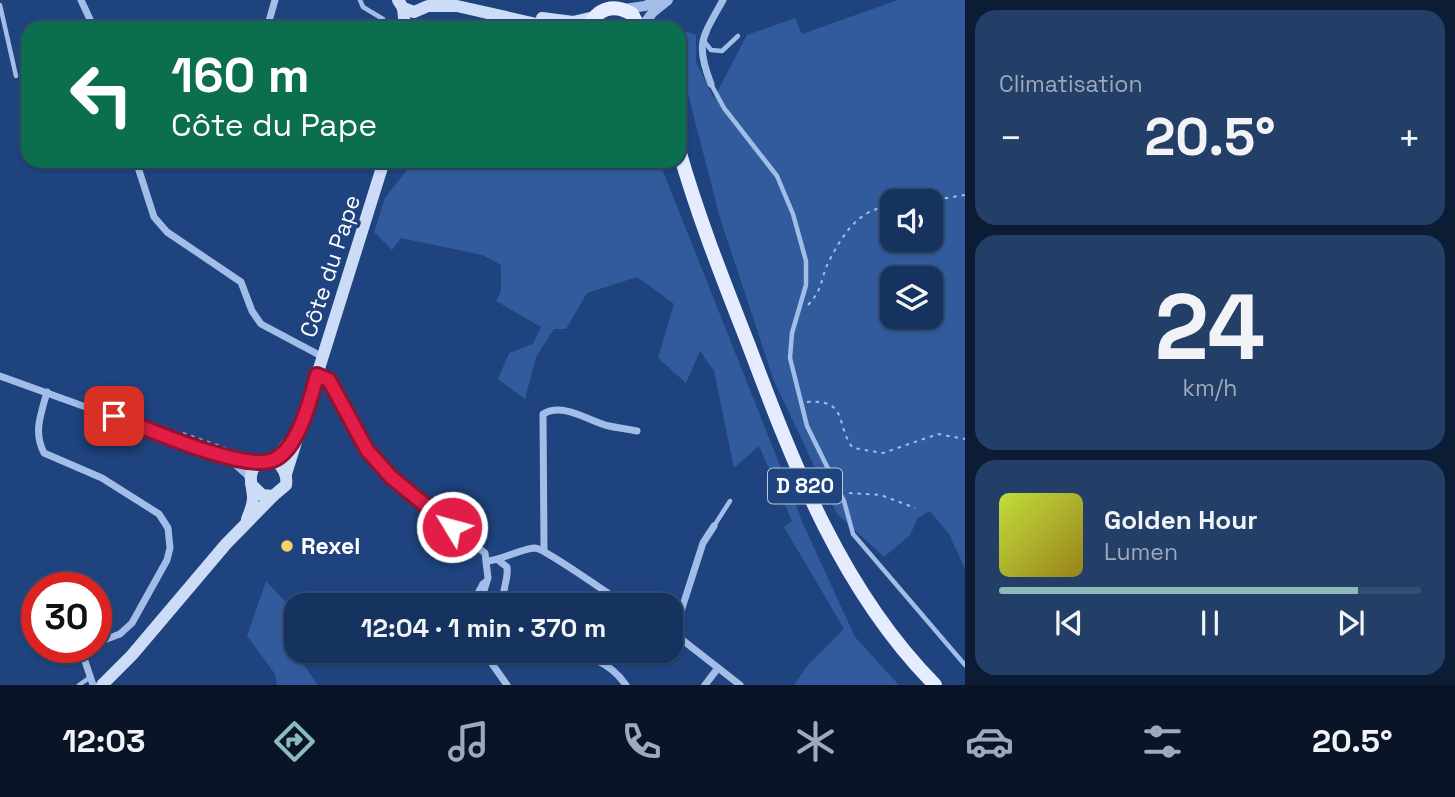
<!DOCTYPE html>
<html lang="fr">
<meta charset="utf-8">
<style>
body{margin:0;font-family:"Space Grotesk",sans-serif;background:#233e67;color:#f1f3f6;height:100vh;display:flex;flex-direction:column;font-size:26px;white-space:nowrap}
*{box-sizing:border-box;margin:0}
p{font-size:23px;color:#9eaabc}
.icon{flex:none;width:38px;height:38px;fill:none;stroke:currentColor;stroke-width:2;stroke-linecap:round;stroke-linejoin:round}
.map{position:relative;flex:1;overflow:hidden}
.sheet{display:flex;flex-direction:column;gap:10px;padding:10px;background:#0c1c34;width:490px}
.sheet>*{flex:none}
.guide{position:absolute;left:21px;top:21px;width:665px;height:147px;border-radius:21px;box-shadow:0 2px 5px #0004,0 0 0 2px #354d73;background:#0b6e4f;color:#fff;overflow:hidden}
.buttons{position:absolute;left:880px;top:189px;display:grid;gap:14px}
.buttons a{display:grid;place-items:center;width:63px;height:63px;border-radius:14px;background:#16325e;box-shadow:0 2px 5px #0004,0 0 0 2px #354d73;font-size:35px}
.speed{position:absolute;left:21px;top:572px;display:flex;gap:14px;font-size:35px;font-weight:700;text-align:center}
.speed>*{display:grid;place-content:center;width:91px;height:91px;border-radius:50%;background:#16325e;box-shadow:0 2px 5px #0004,0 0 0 2px #354d73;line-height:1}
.speed .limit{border:10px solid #d22;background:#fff;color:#111}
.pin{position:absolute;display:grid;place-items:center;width:60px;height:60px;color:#fff;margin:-30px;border-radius:14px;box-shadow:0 4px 10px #0006}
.me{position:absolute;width:77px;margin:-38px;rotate:307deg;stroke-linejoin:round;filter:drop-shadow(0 0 5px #0008)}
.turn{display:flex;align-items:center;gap:24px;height:147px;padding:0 35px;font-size:32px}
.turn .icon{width:91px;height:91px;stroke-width:2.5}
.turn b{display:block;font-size:49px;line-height:60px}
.big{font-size:52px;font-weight:700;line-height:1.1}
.sheet .card{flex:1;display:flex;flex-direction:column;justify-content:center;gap:10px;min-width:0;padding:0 24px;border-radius:21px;background:#233e67}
.sheet .dial{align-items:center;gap:0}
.dial b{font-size:91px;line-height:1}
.song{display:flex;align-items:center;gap:21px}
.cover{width:84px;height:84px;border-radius:10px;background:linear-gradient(135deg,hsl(70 70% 55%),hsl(50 70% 35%))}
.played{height:7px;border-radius:4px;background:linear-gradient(90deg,#8bbbb9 85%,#354d73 85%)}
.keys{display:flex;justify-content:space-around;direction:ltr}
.heat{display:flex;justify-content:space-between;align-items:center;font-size:38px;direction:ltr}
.trip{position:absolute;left:284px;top:593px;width:399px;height:70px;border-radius:21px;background:#16325e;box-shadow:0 2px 5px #0004,0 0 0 2px #354d73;font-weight:700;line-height:70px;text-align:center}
.menu{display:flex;height:112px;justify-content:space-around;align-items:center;background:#091426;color:#9eaabc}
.menu .icon{width:49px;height:49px}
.menu .active{color:#8bbbb9}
.menu b{font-size:32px;color:#f1f3f6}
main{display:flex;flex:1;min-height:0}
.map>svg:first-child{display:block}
.green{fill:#315b9c;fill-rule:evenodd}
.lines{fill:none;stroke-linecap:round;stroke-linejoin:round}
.path{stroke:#a2bde8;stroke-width:2;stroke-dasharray:3.5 5;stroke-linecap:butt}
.service{stroke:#a2bde8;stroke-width:4.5}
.minor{stroke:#a2bde8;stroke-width:7}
.tertiary{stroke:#a2bde8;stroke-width:10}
.secondary{stroke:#cddcf6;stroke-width:12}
.primary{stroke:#e4ecfe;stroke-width:14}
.route-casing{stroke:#92132f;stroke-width:18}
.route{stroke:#e11d48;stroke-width:12}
.poi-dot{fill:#f6d461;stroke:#1e437e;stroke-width:2.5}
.labels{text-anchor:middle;stroke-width:7;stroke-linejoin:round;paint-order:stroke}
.shield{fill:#1e437e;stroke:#bcc7d8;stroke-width:2}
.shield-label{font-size:21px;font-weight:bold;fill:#fff}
.street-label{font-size:23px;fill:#fff;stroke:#1e437e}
.poi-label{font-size:23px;font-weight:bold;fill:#fff;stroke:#1e437e;text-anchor:start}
</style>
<main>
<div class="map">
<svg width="965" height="685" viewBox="0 0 965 685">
<rect width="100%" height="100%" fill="#1e437e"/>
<g class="green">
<path d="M898,0H965V569L949,534L930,511L918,518L910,535L884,557L837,514L774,381L720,218L679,59V29L696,35V62L714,98L747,35L795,18L802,34ZM892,201H931V240H892ZM892,278H931V317H892Z"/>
<path d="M414,161H659L804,526L855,637L899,685H794L807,666L844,629L784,527L792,521L759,446L734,468L714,371L700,351L686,383L658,358L674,304L637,277L587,293L566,329H554L536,357L525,399L498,379L509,353L533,344L541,327L496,301L501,291V265L482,255L401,238L392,250L374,232L385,198Z"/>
<path d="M266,581L296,613V651H304L301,661L318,685H277L275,674L247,636Z"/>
</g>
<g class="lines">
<g class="path">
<path d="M928,201L965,195"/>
<path d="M808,305C824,288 820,279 829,261C844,232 860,208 892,206"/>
<path d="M807,402C849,399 835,425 853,448L883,453L938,434L965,439"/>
<path d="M183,433L234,451"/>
<path d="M849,493L881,495L915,508"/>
</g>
<g class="service">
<path d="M360,0L363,7L383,19L385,28"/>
<path d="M0,5L16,76"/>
<path d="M703,40L711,50L722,51L738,36"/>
<path d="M711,84L724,108L777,176L793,214L806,261V285L792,333L790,358L807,426L844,501L853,534L965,665"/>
<path d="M714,526L730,501"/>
<path d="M470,606L482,583L488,579"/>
<path d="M76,648L84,658"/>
<path d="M438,660L449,651"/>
<path d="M79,685L89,678"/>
</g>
<g class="minor">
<path d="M81,0L94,28"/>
<path d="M267,28L275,0"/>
<path d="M711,84C695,43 702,38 723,0"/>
<path d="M136,161L154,217L167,232L241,282L252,311L261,324L323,357"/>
<path d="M317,375L329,380L367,450L377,461L419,502L485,553L488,578L479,606"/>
<path d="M0,376L227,458L258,463"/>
<path d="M47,392C41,414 33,432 44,453L102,478L159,514L168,528L170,548L167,560L132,623L120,634L96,643"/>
<path d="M228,458L250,478"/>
<path d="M544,549L543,414C564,402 588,421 609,426C618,428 628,429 637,431"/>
<path d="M498,560L507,567C509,581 500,592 504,606"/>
<path d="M488,561C504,559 520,549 535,548C544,548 613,597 627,606"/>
<path d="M671,631L740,685"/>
<path d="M674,633L703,543L714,526"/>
<path d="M92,648L84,658L93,685"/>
<path d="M483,651L507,685"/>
<path d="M553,651C585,656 606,657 626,685"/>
<path d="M705,685L718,668"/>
</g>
<g class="tertiary">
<path d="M624,9L645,6L657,0"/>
<path d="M641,28L653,12L668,0"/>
</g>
<g class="secondary">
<path d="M398,0L403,8L414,12L428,6H457L554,28"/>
<path d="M403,8L405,28"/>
<path d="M542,18L573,22L594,17"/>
<path d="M273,461L295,435"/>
<path d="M286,474L384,161"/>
<path d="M247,519C250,512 253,505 253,498C253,487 247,476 255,466C270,450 289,467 286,485L273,496L262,495L251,484"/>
<path d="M102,685L132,655L226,544L273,496"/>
</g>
<g class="primary">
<path d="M589,28C596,8 614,3 632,14L639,28"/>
<path d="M679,150C698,217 724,282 749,346C795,468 842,591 935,685"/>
</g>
</g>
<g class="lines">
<g class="route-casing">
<path id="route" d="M114,416C146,428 244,472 273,460C298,450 311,398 317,375L329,380L367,450L391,477L452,527"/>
</g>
<use href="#route" class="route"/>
</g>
<circle class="poi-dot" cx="287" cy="546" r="7"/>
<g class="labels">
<rect class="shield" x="768" y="468.5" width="74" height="35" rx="5"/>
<g class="shield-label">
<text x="805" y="493">D 820</text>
</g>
<g class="street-label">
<text transform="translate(330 266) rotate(-72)" y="8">Côte du Pape</text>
</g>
<g class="poi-label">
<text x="301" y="554">Rexel</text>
</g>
</g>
</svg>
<div class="buttons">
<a><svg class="icon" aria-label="sound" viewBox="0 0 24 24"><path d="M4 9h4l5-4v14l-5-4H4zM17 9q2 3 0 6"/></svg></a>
<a><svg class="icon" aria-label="layers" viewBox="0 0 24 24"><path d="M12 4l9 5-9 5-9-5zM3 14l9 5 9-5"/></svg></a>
</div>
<div class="speed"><div class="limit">30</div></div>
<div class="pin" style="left:114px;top:416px;background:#d93025"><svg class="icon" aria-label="arrive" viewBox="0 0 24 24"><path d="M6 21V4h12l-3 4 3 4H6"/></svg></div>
<svg class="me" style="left:452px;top:527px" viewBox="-20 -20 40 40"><circle r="17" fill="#e11d48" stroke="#fff" stroke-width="3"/><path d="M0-11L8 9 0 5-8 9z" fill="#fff"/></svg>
<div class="trip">12:04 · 1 min · 370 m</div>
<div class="guide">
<div class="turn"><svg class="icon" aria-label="left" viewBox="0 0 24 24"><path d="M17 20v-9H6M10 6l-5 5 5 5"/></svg><div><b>160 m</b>Côte du Pape</div></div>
</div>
</div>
<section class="sheet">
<div class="card"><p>Climatisation</p>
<div class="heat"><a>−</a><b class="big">20.5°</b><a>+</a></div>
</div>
<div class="card dial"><b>24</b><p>km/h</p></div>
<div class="card">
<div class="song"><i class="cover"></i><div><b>Golden Hour</b><p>Lumen</p></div></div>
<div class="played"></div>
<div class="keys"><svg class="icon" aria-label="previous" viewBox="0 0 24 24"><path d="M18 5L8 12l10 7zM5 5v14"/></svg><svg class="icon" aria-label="pause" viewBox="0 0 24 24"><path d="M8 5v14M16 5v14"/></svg><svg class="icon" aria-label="next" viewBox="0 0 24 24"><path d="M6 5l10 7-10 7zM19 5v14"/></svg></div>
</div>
</section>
</main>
<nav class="menu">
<b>12:03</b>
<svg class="icon active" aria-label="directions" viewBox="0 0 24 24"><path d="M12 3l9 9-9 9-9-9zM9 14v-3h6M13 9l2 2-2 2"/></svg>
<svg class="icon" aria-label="music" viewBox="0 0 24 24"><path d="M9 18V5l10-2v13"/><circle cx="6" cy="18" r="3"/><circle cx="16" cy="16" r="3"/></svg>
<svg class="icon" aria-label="phone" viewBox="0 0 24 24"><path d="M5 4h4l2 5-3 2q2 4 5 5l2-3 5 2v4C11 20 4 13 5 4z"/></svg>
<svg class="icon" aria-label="climate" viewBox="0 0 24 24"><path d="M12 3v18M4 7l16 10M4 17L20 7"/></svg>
<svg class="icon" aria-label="car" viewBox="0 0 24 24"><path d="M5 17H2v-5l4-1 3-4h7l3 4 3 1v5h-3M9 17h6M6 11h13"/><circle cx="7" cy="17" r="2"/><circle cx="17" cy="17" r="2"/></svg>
<svg class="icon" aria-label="filters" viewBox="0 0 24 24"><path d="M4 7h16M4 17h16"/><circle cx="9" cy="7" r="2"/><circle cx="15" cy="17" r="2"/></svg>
<b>20.5°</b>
</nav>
